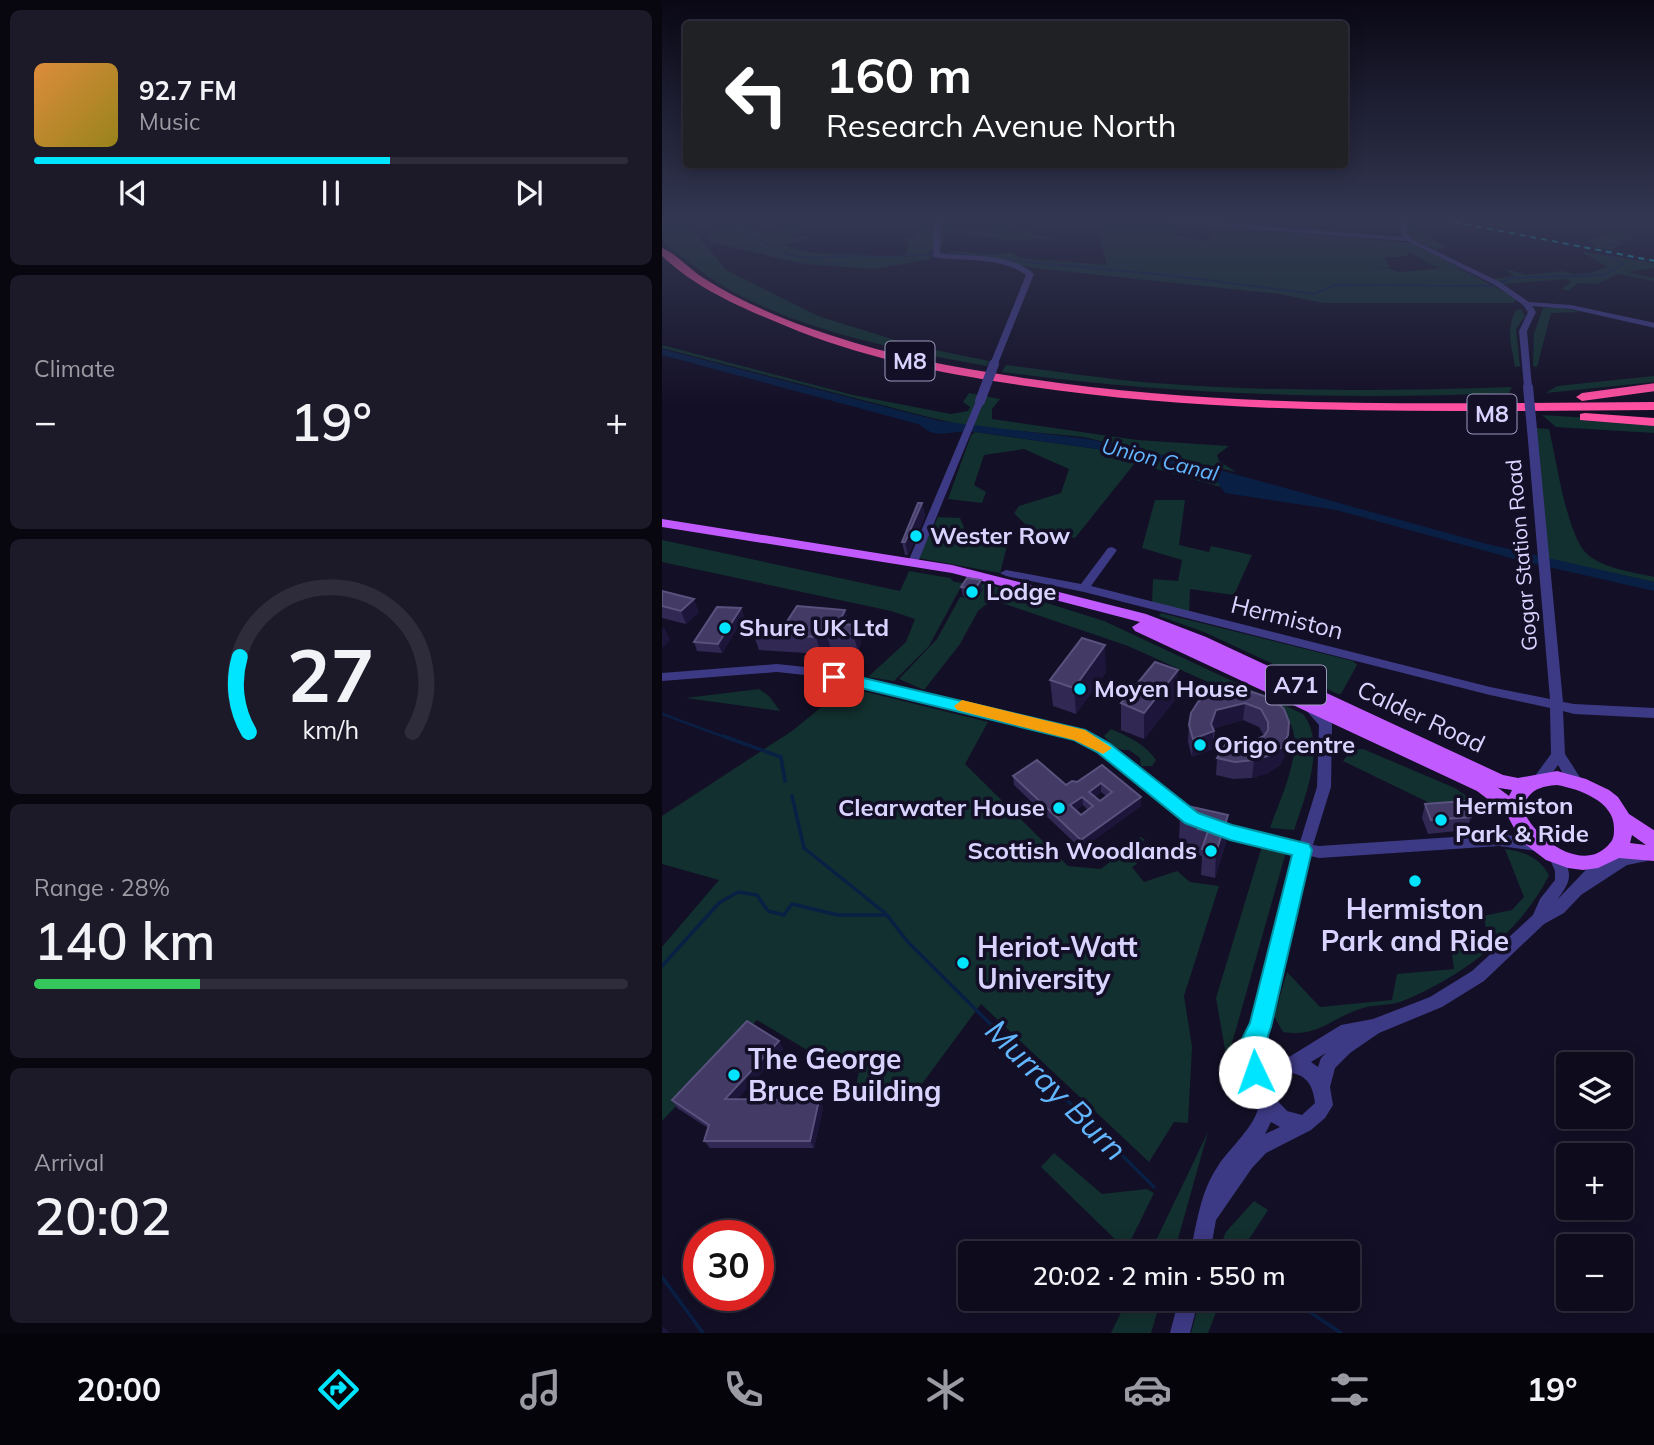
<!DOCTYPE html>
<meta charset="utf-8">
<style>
body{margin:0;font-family:Mulish,sans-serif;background:#1c1929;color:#f1f3f6;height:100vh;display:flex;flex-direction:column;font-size:26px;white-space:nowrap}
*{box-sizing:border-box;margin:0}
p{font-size:23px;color:#9b9ba3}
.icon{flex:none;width:38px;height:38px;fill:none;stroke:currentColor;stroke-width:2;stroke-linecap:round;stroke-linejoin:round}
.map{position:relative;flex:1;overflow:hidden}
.panel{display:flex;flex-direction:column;gap:10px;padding:10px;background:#08060f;width:662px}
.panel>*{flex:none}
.top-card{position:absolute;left:21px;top:21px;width:665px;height:147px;border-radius:7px;box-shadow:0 4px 18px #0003,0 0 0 2px #2e2b3b;background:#202124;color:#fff;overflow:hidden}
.controls{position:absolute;left:894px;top:1052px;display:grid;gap:14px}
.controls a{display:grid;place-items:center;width:77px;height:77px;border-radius:7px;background:#0e0b1c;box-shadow:0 4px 18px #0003,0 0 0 2px #2e2b3b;font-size:35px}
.speed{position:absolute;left:21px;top:1220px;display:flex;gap:14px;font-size:35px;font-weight:700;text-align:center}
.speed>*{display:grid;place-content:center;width:91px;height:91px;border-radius:50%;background:#0e0b1c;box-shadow:0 4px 18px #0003,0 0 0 2px #2e2b3b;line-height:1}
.speed .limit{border:10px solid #d22;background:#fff;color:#111}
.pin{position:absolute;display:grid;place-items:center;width:60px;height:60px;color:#fff;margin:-30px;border-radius:14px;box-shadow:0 4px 10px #0006}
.me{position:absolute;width:77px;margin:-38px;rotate:357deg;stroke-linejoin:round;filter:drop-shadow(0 0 5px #0008)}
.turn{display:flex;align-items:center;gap:24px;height:147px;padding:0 28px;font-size:32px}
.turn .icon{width:91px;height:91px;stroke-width:2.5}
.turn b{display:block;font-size:49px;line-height:60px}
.big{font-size:52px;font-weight:600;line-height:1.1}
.panel .tile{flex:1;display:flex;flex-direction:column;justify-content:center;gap:10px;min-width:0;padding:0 24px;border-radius:10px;background:#1c1929}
.panel .dial{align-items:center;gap:0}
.dial svg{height:182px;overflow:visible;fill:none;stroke:#2e2b3b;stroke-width:7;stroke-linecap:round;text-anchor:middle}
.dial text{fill:#f1f3f6;stroke:none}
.song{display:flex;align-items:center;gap:21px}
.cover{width:84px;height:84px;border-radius:10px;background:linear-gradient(135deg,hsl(30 70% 55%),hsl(50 70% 35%))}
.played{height:7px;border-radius:4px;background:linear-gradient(90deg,#00e5ff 60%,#2e2b3b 60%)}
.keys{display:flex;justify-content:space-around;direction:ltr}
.heat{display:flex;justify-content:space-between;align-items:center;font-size:38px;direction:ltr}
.charge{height:10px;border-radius:5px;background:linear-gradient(90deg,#34c759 28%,#2e2b3b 0)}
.trip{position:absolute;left:296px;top:1241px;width:402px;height:70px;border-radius:7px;background:#0e0b1c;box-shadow:0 4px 18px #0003,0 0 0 2px #2e2b3b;font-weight:600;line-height:70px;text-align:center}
.menu{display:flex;height:112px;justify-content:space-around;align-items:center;background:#06040b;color:#9b9ba3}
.menu .icon{width:49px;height:49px}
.menu .current{color:#00e5ff}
.menu b{font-size:32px;color:#f1f3f6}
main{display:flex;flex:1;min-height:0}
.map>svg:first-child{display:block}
.green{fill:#12302f;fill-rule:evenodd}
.water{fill:#0a1f44}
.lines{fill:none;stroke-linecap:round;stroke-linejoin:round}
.stream-far2{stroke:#0a1f44;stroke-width:2}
.stream-far1{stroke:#0a1f44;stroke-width:2.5}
.stream{stroke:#0a1f44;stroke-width:3.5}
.minor{fill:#3d3a85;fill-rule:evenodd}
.major{fill:#c25bff;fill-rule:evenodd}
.highway{fill:#ff4fa3;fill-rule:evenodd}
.rail{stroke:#00e5ff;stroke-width:2;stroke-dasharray:6 5;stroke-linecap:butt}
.minor-bridge{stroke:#3d3a85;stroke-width:10}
.wall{fill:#312854;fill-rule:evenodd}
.shaded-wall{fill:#1d163a}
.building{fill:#433a66;stroke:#5a527e;stroke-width:2;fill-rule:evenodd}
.route{fill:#00e5ff;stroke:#0095a6;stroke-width:2}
.slow{fill:#f59e0b}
.poi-dot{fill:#00e5ff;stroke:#130f26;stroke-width:2.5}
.labels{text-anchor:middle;stroke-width:7;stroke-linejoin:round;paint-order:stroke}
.far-water-label{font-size:21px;font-style:italic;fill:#62b6ff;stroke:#130f26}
.far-street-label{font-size:21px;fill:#d9d4ff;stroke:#130f26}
.shield{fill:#130f26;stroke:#9e99be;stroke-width:2}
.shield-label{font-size:23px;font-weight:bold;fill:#d9d4ff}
.poi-label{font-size:24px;font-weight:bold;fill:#d9d4ff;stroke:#130f26;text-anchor:start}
.street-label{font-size:24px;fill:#d9d4ff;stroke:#130f26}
.near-poi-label{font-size:28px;font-weight:bold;fill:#d9d4ff;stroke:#130f26;text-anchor:start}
.near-water-label{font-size:32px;font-style:italic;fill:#62b6ff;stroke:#130f26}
</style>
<main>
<section class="panel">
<div class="tile">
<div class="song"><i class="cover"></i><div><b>92.7 FM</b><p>Music</p></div></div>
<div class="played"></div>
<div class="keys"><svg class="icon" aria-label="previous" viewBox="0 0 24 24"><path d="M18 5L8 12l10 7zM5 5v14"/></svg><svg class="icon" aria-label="pause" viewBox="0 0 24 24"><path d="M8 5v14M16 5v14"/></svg><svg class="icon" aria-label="next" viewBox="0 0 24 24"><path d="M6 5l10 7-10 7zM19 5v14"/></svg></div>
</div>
<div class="tile"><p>Climate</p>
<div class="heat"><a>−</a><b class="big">19°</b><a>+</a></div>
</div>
<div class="tile dial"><svg viewBox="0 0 100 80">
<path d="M14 69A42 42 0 1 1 86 69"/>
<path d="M14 69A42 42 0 0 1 10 36" stroke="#00e5ff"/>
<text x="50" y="56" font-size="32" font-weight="700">27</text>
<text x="50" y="72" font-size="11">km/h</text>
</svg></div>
<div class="tile"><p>Range · 28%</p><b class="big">140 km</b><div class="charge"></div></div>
<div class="tile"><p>Arrival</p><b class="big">20:02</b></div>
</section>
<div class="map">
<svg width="993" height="1333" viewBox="0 0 993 1333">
<rect width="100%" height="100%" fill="#130f26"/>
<g class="green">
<path d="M0,220H23L64,270L156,316L249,345L327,361L325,366C230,349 100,324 26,261C17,254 3,248 0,236C0,231 0,225 0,220Z"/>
<path d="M58,220H82L102,233L114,230L129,220H149L130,237L156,235L123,245C154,257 163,252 194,254C211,256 226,257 244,255L247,244L241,239L251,237L260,224L287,220L288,227C298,231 327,229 335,222L320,220H353L343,231L350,233L364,225L373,235L394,239L346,240L284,232L279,249L267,251L269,259L212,269L141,264L49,242L45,238Z"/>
<path d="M433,220L532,224L530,228L519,227L513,235L543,241L552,232L536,229L537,225L750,243L854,298L852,303H662L617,294L380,269L289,255L286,251L336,255L349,252L358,258L445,265ZM744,253H750L767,264L779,268L737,272L725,268L696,270L728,267L723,258L746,256Z"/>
<path d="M747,220L786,224L779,226L766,221L759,224L760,230L755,232L785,247L774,250L753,240L745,231Z"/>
<path d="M952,231L971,237L949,250L933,248L927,240Z"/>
<path d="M918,251L992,263V268L965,272L992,278V281L956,274L935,284L916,283L906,291L899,289L909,282L904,279L843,284L830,279L852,276L842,268L864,275L900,271L912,274L929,273L945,267Z"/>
<path d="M895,307L919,312L889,313L875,367L871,366L872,334L881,308Z"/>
<path d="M859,309L863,316L854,329L858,366L853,367C850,345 843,331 854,310Z"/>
<path d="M0,345L191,395L289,414L306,411L308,407L301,402L307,393L338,399L330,409V419L475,440L567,446L555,455L557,461L574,472L421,437L306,426L270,418L0,348Z"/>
<path d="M344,365C393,371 443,379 492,383C612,392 731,391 850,387L847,393C676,400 509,395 340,372Z"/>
<path d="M992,376V382L884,393L895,386Z"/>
<path d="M880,415L992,422V433L894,427Z"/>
<path d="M873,428L887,429C894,458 905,536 925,554C942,569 972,572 992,577V582L887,559Z"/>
<path d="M313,432L471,454L546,475L556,479L559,487L473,463L413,538L369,530L352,513L357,506L399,493L407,469L362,449L322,455L312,485L324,492L320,503L286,499L309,435Z"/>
<path d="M493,500H523L517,545L547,552L549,546L590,555L572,595L528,589L527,614L490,603L491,579L516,581L520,560L480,548Z"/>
<path d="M276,517L298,518L305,535L345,546L338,573L256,558Z"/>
<path d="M0,540L238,591L247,571L288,578L292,582L301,583L267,646L232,681L206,677L244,642L253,619L229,611L0,562Z"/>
<path d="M315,583L343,589L316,611L298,644L262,690L237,679L275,639L298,597L315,598L321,589L311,587Z"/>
<path d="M344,590L442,621L641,714C665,744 643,797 632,830L608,828C617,801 648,739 623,717L466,646L334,601Z"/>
<path d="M499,613L691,661L695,665L679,694H676L542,632L497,616Z"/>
<path d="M184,687L326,722L303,764L406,866L439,869L479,837L483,840L468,851V858L473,859L475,864L470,867L482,882L515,871L528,882L557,886L522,996L530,1047L526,1123L512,1122L487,1162L319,1004L254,1092L192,1093L197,1072L175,1068L95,1020L0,1121V947L57,880L0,864V816L130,731Z"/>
<path d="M97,689L107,696L118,711L24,698Z"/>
<path d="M449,729C467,737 483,744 494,760L490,766H479L478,758L467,750C454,751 450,744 442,736Z"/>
<path d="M701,749L793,788L819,806L778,808L681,761L690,750Z"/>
<path d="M600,846L624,852L565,1061L554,998Z"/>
<path d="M843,849C863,852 877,857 887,875C859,933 797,979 738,1002C726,1006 713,1004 701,1008C668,1018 657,1038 621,1032L612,1016L625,972L658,1007L730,1000L735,974L792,969L788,940L826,935L821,916L850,910L862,897Z"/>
<path d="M546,1132L512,1253H488Z"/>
<path d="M392,1153L440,1194L485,1189L492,1193L464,1250L379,1167Z"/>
<path d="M592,1201L606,1210L578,1253H555L564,1232Z"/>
<path d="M466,1298L499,1299L489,1333H449Z"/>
<path d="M538,1299H559L546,1333H529Z"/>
</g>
<path class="water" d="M0,349L278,421L426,439L522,460L825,544L992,582V591L860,561L674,510L563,493L551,477L471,454L306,431L277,434L268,432L256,424L0,355Z"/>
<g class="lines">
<g class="stream-far2">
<path d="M73,220C88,233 103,246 123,253C147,262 173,255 198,256C240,258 281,251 323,257"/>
<path d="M943,250L946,245L966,239L972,229L969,223L980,220"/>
<path d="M344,260L505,275L652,294L673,285L829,286L850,278L943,275L961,264L944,253"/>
</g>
<path class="stream-far1" d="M0,714L65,738"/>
<g class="stream">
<path d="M61,736L119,757L123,781"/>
<path d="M130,796L142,848L223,913"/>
<path d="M0,966L57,903L76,892L95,895L106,911L122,915L130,904L176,915H225L245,941L492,1187"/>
<path d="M0,1277L41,1333"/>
<path d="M627,1298L679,1333"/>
</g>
<g class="minor">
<path d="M272,220H278V253C307,257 348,252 372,274L335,366L328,364L364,275C339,256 301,262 271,257Z"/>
<path d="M491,220H520L741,237L739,233V220H745V233L751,240L838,282L867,302L909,305L993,323V328L909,309L870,306L874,312L865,331L870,387L866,390L862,387L857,331L866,312L861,305L833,285L745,241L494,222Z"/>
<path d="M318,398L322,401L256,562L255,564H247L246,562L314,401Z"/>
<path d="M870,426L875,429L901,702L912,704L993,708V718L912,714L901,711L903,754L921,782L919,786C907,790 902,774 896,765L882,784H872L870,780L889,754L888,708L828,695L422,592L344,576L338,573L344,570L419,584L446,548L450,547L455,550L429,586L828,687L888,699L865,429Z"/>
<path d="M115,664L143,667L422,732L446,744L536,815L538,819L536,823L531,825L526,823L436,750L414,739L143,675L115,672L0,681V673Z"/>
<path d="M648,703L653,705L670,724L669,787L651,845L657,846L837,834L875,839L880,841L882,845L880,849L875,851L837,846L657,858L648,856L639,882L606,1027L608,1047L621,1058L627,1057L679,1025L711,1019L768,997L810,971L871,915L878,899L893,880V871L886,855L888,851L893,849L898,851C910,874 911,879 895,900L940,853L945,851L950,853L952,858C961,852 975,849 985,853L987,857L985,861L965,865L919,895L902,913L882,924L822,981L780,1007L717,1033L688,1053L673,1068L668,1087L671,1105L663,1118L649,1130L604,1153L590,1168L554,1220L548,1253H528C535,1224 538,1192 556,1166C565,1151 598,1122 596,1104C595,1100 591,1093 590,1089C582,1070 576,1045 590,1028L625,882L634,852L551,833L546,831L544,827L546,823L551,821L638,842L655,787L657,725L642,708L643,705ZM664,1053L659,1058L656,1067L649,1062ZM599,1061L606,1067L601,1072ZM625,1073C644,1073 651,1085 653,1103L640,1115L625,1111L611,1096C614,1087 615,1078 625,1073ZM609,1122L618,1127L603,1134Z"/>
<path d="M517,1298H537L528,1333H508Z"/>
</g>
<path class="major" d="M0,519L290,565L484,614L544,637L841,775L856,778L895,771L924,779L947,790L956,797L967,814L993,831V861L957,858L936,868L921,870L906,868L884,860L859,841L844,813L815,791L473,631L470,627L478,622L474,621L290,573L0,527ZM895,785C917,789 952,801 952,828C952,834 952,839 948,843C922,876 871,838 861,809C865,791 878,786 895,785ZM835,787L837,788L850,790L847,796ZM970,835L984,845L968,843Z"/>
<g class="highway">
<path d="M0,248C15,254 28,270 43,279C81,303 125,321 168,335C233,357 301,369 369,379C575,410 785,403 993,402V410C783,411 572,417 364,386C283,374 200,358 124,326C80,308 35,289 0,256Z"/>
<path d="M993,383V391L920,401L914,397L920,393Z"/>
<path d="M923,413L993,418V426L918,420V414Z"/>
</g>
<path class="rail" d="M782,220L993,261"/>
<g class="minor-bridge">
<path d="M866,387L870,429"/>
<path d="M318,401L332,364"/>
</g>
</g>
<g class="wall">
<path d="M260,503L263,516L246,555H243L240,542Z"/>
<path d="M299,587L320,589L315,598L301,596Z"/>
<path d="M0,591L37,612L24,624L0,618Z"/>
<path d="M79,608L82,617L60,653L35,651L32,642Z"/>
<path d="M183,610L187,624L199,642L196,651L169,650L159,654L97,650L91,633Z"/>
<path d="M444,672L414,714L391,706L388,680Z"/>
<path d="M515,697L482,739L459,730V703Z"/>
<path d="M611,699L624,753L618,765L606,773L590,778L571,779L554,775L555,758L602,736L597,727L581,720L553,728L551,749L530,757L526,742L527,725L536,702Z"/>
<path d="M440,765L479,797V806L419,849L352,785L351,776L404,785L415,782ZM439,792L444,796L438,801L432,797ZM421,805L426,810L419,815L414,810Z"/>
<path d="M763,804L809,817L805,830L766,834L760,818Z"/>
<path d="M518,815H566L564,842L553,878L539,875L540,856L535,855V846L517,841Z"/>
<path d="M117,1041L121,1049L75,1099L157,1100L161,1108L152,1148H48L42,1141L46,1128L15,1108L10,1100Z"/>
</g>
<g class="shaded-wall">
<path d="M260,503L263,516L246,555L243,542Z"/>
<path d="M319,580L320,589L315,598L313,589Z"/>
<path d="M32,599L37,612L24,624L19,611Z"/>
<path d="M79,608L82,617L60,653L56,644Z"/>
<path d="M183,610L188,628L176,624Z"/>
<path d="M195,625L199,642L196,651L191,634Z"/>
<path d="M2,627L8,640L0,648V629Z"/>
<path d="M164,632L169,650L159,654L154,637Z"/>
<path d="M443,645L444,672L414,714L412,688Z"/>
<path d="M516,670L515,697L482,739V713Z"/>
<path d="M583,703L581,720L553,728L551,732V749L530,757L531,739L549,724L554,710Z"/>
<path d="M626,735L624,753L618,765L606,773L590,778L592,760Z"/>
<path d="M439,783V792L427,801V792Z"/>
<path d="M420,797L421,805L409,814L408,805Z"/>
<path d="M479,797V806L419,849V840Z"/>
<path d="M566,815L564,842L553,878L554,852Z"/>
<path d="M117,1041L121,1049L68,1107L63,1099Z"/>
<path d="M157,1100L161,1108L152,1148L148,1141Z"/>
<path d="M0,1326L8,1333H0Z"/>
</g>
<g class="building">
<path d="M256,503H260L243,542H240Z"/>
<path d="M305,578L319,580L313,589L299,587Z"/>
<path d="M0,591L32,599L19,611L0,606Z"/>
<path d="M135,606L183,610L176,624L195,625L191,634L164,632L154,637L91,633L96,624L122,626Z"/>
<path d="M55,607L79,608L56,644L32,642Z"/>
<path d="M420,638L443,645L412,688L388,680Z"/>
<path d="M493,662L516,670L482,713L459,703Z"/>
<path d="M581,689L611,699L622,709L627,722L626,735L620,747L608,755L592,760L573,762L555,758L565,742L585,744L602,736L606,730V722L599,709L583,703L554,710L549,724L552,731L531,739L527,725L529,713L536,702L547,694Z"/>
<path d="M375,760L404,785L410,781L415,782L440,765L479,797L419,840L351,776ZM439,783L450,792L438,801L427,792ZM420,797L431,806L419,815L408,805Z"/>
<path d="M802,801L809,817L769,820L763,804Z"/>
<path d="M521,805L566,815L554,852L540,849L546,831L536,829L539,820L518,815Z"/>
<path d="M85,1021L117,1041L63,1099L157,1100L148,1141H42L47,1125L10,1100Z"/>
</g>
<linearGradient id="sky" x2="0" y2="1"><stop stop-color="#0a0815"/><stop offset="0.54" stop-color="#333752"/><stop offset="1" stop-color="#333752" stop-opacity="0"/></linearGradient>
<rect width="993" height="407" fill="url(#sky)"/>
<path class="route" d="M172,671L423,730L447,743L536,813L570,825L647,844L650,850L609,1027C599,1050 608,1062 601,1080L593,1083L585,1080L580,1039L588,1023L630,855L568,840L523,823L435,752L412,740L166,680V673Z"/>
<path class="slow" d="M300,700L423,730L450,748L441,754L412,740L295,710L292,706Z"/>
<g class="poi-dot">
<circle cx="254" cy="536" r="7"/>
<circle cx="310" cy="592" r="7"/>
<circle cx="63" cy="628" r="7"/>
<circle cx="418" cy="689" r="7"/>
<circle cx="538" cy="745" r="7"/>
<circle cx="397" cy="808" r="7"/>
<circle cx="779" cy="820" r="7"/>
<circle cx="549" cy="851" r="7"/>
<circle cx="753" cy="881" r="7"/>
<circle cx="301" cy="963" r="7"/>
<circle cx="72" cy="1075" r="7"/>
</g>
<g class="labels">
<g class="far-water-label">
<text transform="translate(498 460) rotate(14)" y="7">Union Canal</text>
</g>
<g class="far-street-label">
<text transform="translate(860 555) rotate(-95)" y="7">Gogar Station Road</text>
</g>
<g class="shield">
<rect x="223.5" y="341.5" width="49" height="39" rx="5"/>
<rect x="805.5" y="394.5" width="49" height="39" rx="5"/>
<rect x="604" y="665.5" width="60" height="39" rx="5"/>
</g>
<g class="shield-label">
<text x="248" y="369">M8</text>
<text x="830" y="422">M8</text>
<text x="634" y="693">A71</text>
</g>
<g class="poi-label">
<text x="268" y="544">Wester Row</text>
<text x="324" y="600">Lodge</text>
<text x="77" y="636">Shure UK Ltd</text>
<text x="432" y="697">Moyen House</text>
<text x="552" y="753">Origo centre</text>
<text x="793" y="814">Hermiston<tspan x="793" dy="28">Park &amp; Ride</tspan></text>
<text x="383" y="816" text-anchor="end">Clearwater House</text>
<text x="535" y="859" text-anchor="end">Scottish Woodlands</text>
</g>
<g class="street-label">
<text transform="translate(625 618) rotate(14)" y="8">Hermiston</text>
<text transform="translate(759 717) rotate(25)" y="8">Calder Road</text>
</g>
<g class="near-poi-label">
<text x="753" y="919" text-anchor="middle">Hermiston<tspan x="753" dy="32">Park and Ride</tspan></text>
<text x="315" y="957">Heriot-Watt<tspan x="315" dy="32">University</tspan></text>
<text x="86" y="1069">The George<tspan x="86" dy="32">Bruce Building</tspan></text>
</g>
<g class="near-water-label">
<text transform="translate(394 1090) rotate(45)" y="11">Murray Burn</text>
</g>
</g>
</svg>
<div class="controls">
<a><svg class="icon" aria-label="layers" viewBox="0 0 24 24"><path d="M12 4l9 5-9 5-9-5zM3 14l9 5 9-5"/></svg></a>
<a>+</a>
<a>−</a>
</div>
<div class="speed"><div class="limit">30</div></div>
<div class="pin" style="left:172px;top:677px;background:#d93025"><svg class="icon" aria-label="arrive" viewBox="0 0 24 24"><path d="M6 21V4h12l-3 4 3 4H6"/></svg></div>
<svg class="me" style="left:593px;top:1072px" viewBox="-20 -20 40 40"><circle r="19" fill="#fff"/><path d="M0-13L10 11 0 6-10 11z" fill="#00e5ff"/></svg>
<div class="trip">20:02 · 2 min · 550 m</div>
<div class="top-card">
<div class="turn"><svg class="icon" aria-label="left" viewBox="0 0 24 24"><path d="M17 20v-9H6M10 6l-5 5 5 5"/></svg><div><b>160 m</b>Research Avenue North</div></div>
</div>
</div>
</main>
<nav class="menu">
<b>20:00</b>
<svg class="icon current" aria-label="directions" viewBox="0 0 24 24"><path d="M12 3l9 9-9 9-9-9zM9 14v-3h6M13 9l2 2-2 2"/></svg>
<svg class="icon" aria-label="music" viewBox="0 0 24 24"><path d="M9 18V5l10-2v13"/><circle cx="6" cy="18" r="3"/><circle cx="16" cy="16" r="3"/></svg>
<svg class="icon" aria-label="phone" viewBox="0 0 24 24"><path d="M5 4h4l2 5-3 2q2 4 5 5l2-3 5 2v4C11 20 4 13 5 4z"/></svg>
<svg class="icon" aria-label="climate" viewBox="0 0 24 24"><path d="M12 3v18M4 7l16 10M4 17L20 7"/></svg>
<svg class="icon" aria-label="car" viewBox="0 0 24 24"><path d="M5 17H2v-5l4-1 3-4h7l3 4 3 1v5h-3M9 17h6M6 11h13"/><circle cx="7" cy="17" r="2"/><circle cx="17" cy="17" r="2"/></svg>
<svg class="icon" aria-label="filters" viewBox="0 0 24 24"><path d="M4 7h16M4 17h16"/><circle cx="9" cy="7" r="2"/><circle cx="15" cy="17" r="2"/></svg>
<b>19°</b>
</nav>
